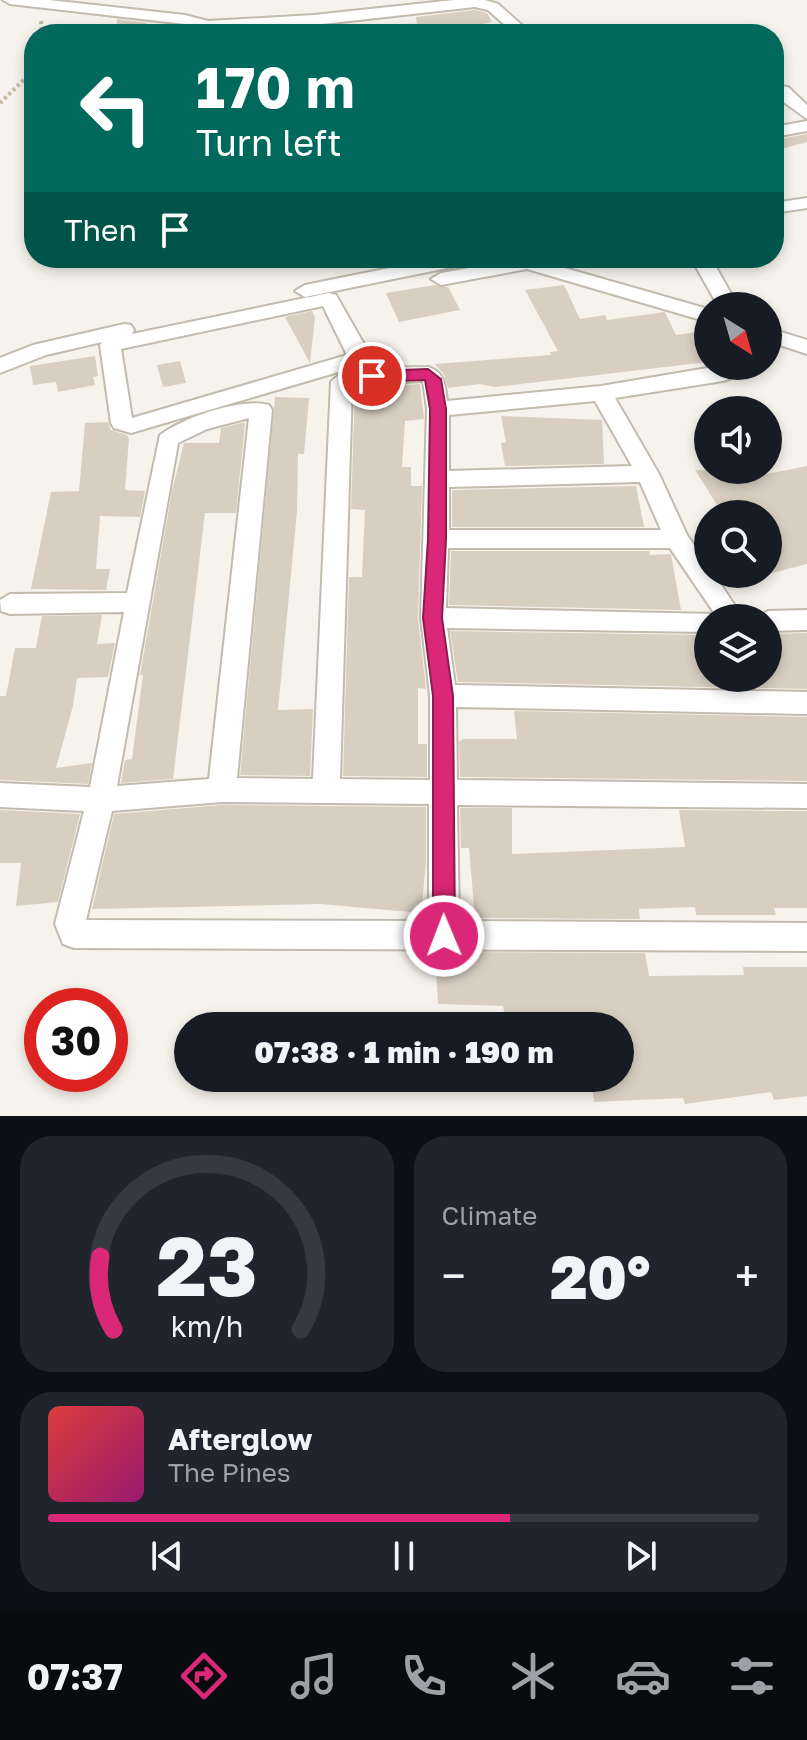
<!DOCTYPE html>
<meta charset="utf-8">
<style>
body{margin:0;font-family:"Golos Text",sans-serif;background:#20242c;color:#f1f3f6;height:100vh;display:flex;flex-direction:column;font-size:30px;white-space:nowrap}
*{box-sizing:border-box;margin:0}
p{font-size:26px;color:#9ea1a6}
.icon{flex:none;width:44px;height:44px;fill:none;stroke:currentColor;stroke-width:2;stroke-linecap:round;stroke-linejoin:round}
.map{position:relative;height:1116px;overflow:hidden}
.details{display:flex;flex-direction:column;gap:20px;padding:20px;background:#0d0f14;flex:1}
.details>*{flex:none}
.guide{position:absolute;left:24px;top:24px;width:760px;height:244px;border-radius:32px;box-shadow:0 4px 12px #0003;background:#00695c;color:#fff;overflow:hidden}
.needle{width:52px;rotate:143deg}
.buttons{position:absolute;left:694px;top:292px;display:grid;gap:16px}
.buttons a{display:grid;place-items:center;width:88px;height:88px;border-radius:50%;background:#171b24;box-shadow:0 4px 12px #0003;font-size:40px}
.speed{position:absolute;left:24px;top:988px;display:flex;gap:16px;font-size:40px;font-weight:700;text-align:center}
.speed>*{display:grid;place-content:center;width:104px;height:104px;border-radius:50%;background:#171b24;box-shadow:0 4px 12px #0003;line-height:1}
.speed .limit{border:12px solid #d22;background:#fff;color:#111}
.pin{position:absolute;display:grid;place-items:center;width:68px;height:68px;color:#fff;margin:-34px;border:4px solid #fff;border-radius:50%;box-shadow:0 2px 8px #0007}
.me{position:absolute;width:88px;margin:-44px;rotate:359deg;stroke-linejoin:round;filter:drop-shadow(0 0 6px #0008)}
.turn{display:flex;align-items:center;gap:28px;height:168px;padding:0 40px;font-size:36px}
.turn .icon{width:104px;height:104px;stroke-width:2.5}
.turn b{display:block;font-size:56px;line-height:68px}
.then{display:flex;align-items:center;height:76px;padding:0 40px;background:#0003;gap:16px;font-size:30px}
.big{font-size:60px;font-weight:800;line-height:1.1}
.details .card{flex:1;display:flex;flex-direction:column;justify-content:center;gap:12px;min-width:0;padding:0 28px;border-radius:32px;background:#20242c}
.details .dial{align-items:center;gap:0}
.dial svg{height:208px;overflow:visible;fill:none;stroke:#363941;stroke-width:7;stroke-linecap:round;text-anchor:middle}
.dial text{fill:#f1f3f6;stroke:none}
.song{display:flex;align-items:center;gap:24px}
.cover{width:96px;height:96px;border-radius:12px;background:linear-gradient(135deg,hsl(0 70% 55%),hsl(320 70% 35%))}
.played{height:8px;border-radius:4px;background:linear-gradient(90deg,#db2777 65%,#363941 65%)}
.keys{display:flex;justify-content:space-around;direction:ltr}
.heat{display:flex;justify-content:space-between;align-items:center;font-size:44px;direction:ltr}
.details .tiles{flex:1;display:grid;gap:20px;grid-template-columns:1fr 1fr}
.card:last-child{grid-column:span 2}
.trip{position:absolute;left:174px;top:1012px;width:460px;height:80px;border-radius:40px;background:#171b24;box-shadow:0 4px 12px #0003;font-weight:800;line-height:80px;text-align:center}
.tab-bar{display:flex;height:128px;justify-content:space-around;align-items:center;background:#090b0e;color:#9ea1a6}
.tab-bar .icon{width:56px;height:56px}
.tab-bar .on{color:#db2777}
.tab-bar b{font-size:36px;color:#f1f3f6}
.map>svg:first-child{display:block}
.building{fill:#d8cfc1}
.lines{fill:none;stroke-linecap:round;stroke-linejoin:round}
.street-casing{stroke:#c2bbae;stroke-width:4}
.path{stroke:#c4b79f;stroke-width:4;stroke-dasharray:3 3;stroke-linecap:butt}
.street{fill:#fff;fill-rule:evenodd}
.route{fill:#db2777;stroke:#8e194d;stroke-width:2}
</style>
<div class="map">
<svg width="807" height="1116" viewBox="0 0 807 1116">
<rect width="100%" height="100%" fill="#f6f3ec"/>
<g class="building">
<path d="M475,10L487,13L492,22L448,32L441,25L418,31L416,17Z"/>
<path d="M117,19L147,23L150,34H116Z"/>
<path d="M807,134V142L774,151V140Z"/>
<path d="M435,285L448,287L460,310L399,322L386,293Z"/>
<path d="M564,285L580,319L605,315L607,320L665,312L676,335L703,331L708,340V362L495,387L479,384L448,388L444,375L435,364L551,355L550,352L558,351L525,290Z"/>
<path d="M312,311L315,317L310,363L285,317Z"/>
<path d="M95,356L98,376L93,377L95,385L58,392L56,382L33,385L30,366Z"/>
<path d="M180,361L186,383L163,387L157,365Z"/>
<path d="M420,384L424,419L405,421L402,467H411V486H422L418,618L426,689L418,688V744H427V777L343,776L349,577H362L365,510L351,509L355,388Z"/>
<path d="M275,397L309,398L304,454H298L297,511L278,710L313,709L310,776L240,775Z"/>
<path d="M501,416L602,420L604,464L505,466L501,443L506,442Z"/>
<path d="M108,422L111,430L127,435L129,439L125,490L145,491L140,517L100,516L96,569H110L106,590L31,589L51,492L79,491L85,423Z"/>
<path d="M241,423H245L236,513H205L173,779L121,783L125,760L132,759L143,675H140L172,491L184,443H219L221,428Z"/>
<path d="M807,466V564L768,574V514H723L695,470H765L767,474Z"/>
<path d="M636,486L644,527H452V490Z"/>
<path d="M451,551H649L650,555L671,554L681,610L449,605Z"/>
<path d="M102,615L97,644L115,643L108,677L77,678L73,706L56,768L92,763L88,784L0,780V696H6L15,648H36L42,616Z"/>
<path d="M450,631L708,635V678H768V634L807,633V689L458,682Z"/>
<path d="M514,711L807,717V781L460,777L459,742L463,739H517Z"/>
<path d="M222,805L426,807V863L421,913L320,904L92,909L114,814Z"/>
<path d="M460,808H512V854L685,847L679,810L807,811V908H774L776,915H696L695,907L639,909L640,919L475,918L469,848H461Z"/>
<path d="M0,810L80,814L58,902L16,906L21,863H0Z"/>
<path d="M435,952L645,953L649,976L744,975L743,967H807V1096L774,1100L771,1092L685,1104L683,1098L594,1102L591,1078H620V1026H567L565,1021H506L503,1006L438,1004Z"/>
</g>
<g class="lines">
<g class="street-casing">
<g id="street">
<path d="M3,0H49L185,15L208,21L314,15L454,0H485L498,4L532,34H515L488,10L475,7L314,25L223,30L227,34H209L185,24L10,4Z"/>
<path d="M774,85L788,87L807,105V119L774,95Z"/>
<path d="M807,121V131L774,137V127Z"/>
<path d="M807,198V208L774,213V203Z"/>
<path d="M439,258H477L467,264L305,297L295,291L305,285Z"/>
<path d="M499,258H530L708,309V322L527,269L441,285L431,279L441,273L503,262Z"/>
<path d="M691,258H711L738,306H718Z"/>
<path d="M329,293L336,295L369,353L362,365L131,433L114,428L111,423L100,345L102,342L46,355L0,373V358L33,345L124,324L131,325L134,330L132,334ZM323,306L347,355L132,418L121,349Z"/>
<path d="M768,328L807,340V354L768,341Z"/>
<path d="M719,366H739C740,377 732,378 723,381L615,398L659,474L687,535L708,565V574H714L743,618H708V632L447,628L455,685L807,692V714L456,707L457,780L807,784V808L457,805L459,921L807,923V951L74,948L63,944L55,924L84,811L0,807V783L90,787L124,612L10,614L1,611L0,600L10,594L127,593L160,435C183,418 241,397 269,405L272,410L237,778L313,779L331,382C344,364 405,368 428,367C445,372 445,386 447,401L601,386ZM423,381L427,409L421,618L430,696V780L340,779L352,385ZM595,401L632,466L449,471V415ZM249,418L209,779L117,786L178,443L207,429ZM640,482L661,530H449V487ZM448,548H670L715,614L446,608ZM222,802L429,804V921L86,920L112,811Z"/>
<path d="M807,610V630L768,631V618H757L768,611Z"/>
</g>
</g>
<g class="path">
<path d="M41,21L42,34"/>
<path d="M0,103L34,70"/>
</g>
<use href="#street" class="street"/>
</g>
<path class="route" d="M428,369L441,379L446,409V539L442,618L453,696L455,936L452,944L444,947L436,944L433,936V696L423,618L428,539L430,409L425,380L372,382L364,376L372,371Z"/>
</svg>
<div class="buttons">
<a><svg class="needle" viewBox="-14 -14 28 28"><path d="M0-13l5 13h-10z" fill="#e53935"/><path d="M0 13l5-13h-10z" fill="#9ea1a6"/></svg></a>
<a><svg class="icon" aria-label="sound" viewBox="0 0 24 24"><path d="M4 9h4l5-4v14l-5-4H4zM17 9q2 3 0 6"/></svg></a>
<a><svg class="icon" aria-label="search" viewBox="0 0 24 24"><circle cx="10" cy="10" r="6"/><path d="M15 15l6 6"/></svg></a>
<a><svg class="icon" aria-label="layers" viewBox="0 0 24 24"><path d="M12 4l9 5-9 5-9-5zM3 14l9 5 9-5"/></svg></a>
</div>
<div class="speed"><div class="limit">30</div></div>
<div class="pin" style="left:372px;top:376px;background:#d93025"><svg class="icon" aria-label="arrive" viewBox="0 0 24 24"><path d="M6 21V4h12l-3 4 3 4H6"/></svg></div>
<svg class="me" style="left:444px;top:936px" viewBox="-20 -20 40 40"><circle r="17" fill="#db2777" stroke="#fff" stroke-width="3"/><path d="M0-11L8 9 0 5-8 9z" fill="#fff"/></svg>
<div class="trip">07:38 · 1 min · 190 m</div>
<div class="guide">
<div class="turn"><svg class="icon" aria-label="left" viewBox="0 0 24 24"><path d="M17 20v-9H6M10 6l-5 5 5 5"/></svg><div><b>170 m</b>Turn left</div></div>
<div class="then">Then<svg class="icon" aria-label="arrive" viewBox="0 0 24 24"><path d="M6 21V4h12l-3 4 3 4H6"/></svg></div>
</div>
</div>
<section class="details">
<div class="tiles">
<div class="card dial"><svg viewBox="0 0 100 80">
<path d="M14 69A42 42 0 1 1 86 69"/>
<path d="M14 69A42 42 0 0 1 9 41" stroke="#db2777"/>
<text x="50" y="56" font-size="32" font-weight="700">23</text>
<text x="50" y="72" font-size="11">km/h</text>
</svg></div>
<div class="card"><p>Climate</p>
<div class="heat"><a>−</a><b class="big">20°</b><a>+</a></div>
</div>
<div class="card">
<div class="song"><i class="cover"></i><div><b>Afterglow</b><p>The Pines</p></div></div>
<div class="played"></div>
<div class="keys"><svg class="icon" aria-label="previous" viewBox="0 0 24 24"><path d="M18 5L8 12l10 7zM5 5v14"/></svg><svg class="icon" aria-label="pause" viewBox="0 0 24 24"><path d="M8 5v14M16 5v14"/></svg><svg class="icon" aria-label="next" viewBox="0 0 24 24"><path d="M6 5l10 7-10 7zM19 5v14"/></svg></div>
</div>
</div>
</section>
<nav class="tab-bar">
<b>07:37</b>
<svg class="icon on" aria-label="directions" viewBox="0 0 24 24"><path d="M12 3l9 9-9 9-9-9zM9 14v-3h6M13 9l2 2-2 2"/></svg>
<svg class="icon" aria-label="music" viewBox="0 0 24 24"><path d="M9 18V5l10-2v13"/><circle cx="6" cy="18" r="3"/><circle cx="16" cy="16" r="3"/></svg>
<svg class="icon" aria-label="phone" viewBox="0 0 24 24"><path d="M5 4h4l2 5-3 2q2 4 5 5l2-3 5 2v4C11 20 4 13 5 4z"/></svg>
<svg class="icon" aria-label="climate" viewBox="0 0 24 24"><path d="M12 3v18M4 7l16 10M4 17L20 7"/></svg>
<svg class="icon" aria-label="car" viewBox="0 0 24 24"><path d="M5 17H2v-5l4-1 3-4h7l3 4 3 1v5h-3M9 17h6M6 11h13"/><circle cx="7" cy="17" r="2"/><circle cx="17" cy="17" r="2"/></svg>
<svg class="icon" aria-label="filters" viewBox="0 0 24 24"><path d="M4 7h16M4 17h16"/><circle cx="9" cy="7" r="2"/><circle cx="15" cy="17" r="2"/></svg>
</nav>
